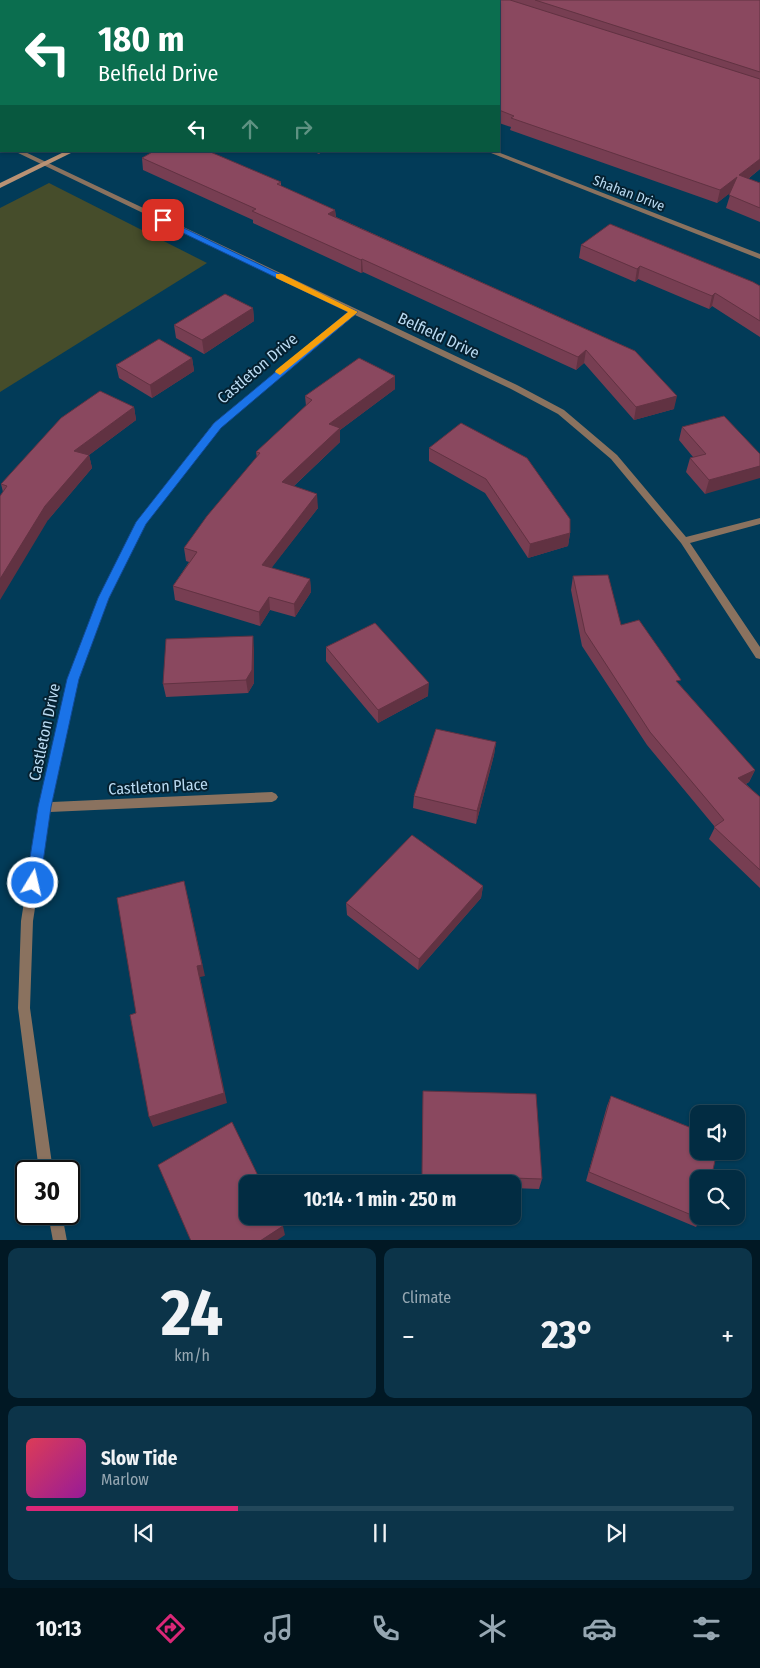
<!DOCTYPE html>
<meta charset="utf-8">
<style>
body{margin:0;font-family:"Fira Sans Condensed",sans-serif;background:#0c3449;color:#f1f3f6;height:100vh;display:flex;flex-direction:column;font-size:19px;white-space:nowrap}
*{box-sizing:border-box;margin:0}
p{font-size:16px;color:#96a7b2}
.icon{flex:none;width:28px;height:28px;fill:none;stroke:currentColor;stroke-width:2;stroke-linecap:round;stroke-linejoin:round}
.map{position:relative;height:1240px;overflow:hidden}
.side{display:flex;flex-direction:column;gap:8px;padding:8px;background:#011824;flex:1}
.side>*{flex:none}
.hud{position:absolute;left:0px;top:0px;width:500px;height:152px;box-shadow:0 1px 4px #0004,0 0 0 1px #23485b;background:#0b6e4f;color:#fff;overflow:hidden}
.tools{position:absolute;left:690px;top:1105px;display:grid;gap:10px}
.tools a{display:grid;place-items:center;width:55px;height:55px;border-radius:10px;background:#022c42;box-shadow:0 1px 4px #0004,0 0 0 1px #23485b;font-size:25px}
.speed{position:absolute;left:15px;top:1160px;display:flex;gap:10px;font-size:25px;font-weight:700;text-align:center}
.speed>*{display:grid;place-content:center;width:65px;height:65px;border-radius:50%;background:#022c42;box-shadow:0 1px 4px #0004,0 0 0 1px #23485b;line-height:1}
.speed .limit{border:2px solid #111;border-radius:8px;background:#fff;color:#111}
.pin{position:absolute;display:grid;place-items:center;width:42px;height:42px;color:#fff;margin:-21px;border-radius:10px;box-shadow:0 2px 8px #0006}
.me{position:absolute;width:55px;margin:-28px;rotate:9deg;stroke-linejoin:round;filter:drop-shadow(0 0 4px #0008)}
.turn{display:flex;align-items:center;gap:18px;height:105px;padding:0 15px;font-size:22px}
.turn .icon{width:65px;height:65px;stroke-width:2.5}
.turn b{display:block;font-size:35px;line-height:42px}
.lanes{display:flex;align-items:center;height:48px;padding:0 15px;background:#0003;justify-content:center;gap:25px;direction:ltr}
.lanes .off{opacity:.35}
.big{font-size:38px;font-weight:700;line-height:1.1}
.side .tile{flex:1;display:flex;flex-direction:column;justify-content:center;gap:8px;min-width:0;padding:0 18px;border-radius:10px;background:#0c3449}
.side .dial{align-items:center;gap:0}
.dial b{font-size:65px;line-height:1}
.song{display:flex;align-items:center;gap:15px}
.cover{width:60px;height:60px;border-radius:8px;background:linear-gradient(135deg,hsl(350 70% 55%),hsl(300 70% 35%))}
.played{height:5px;border-radius:2px;background:linear-gradient(90deg,#db2777 30%,#23485b 30%)}
.keys{display:flex;justify-content:space-around;direction:ltr}
.heat{display:flex;justify-content:space-between;align-items:center;font-size:28px;direction:ltr}
.side .tiles{flex:1;display:grid;gap:8px;grid-template-columns:1fr 1fr}
.tile:last-child{grid-column:span 2}
.trip{position:absolute;left:239px;top:1175px;width:282px;height:50px;border-radius:10px;background:#022c42;box-shadow:0 1px 4px #0004,0 0 0 1px #23485b;font-weight:700;line-height:50px;text-align:center}
.menu{display:flex;height:80px;justify-content:space-around;align-items:center;background:#01121a;color:#96a7b2}
.menu .icon{width:35px;height:35px}
.menu .selected{color:#db2777}
.menu b{font-size:22px;color:#f1f3f6}
.map>svg:first-child{display:block}
.green{fill:#464d2b}
.lines{fill:none;stroke-linecap:round;stroke-linejoin:round}
.path{stroke:#487792;stroke-width:2;stroke-dasharray:2.5 1;stroke-linecap:butt}
.minor{fill:#8a725f;fill-rule:evenodd}
.secondary{fill:#b99274;fill-rule:evenodd}
.wall{fill:#773e52}
.shaded-wall{fill:#613242}
.building{fill:#8a485f;stroke:#613242}
.route{fill:#1a73e8;stroke:#114b97}
.slow{fill:#f59e0b}
.labels{text-anchor:middle;stroke-width:4;stroke-linejoin:round;paint-order:stroke}
.far-street-label{font-size:14px;fill:#badaf1;stroke:#052131}
.street-label{font-size:16px;fill:#badaf1;stroke:#052131}
</style>
<div class="map">
<svg width="760" height="1241" viewBox="0 0 760 1241">
<rect width="100%" height="100%" fill="#023b58"/>
<path class="green" d="M49,183L207,263L0,392V208Z"/>
<g class="lines">
<path class="path" d="M328,1L332,0"/>
<g class="minor">
<rect x="0" y="141" width="1" height="5"/>
<path d="M14,151H23L517,385L564,410L617,455L686,537L760,518V524L690,543L760,647V659L756,658L681,543L611,459L558,414L511,389L355,315L220,427L145,523L109,598L78,679L52,802L272,792L276,794L278,797L276,800L272,802L50,812L33,921L30,1008L53,1171H39L18,1008L21,921L39,807L68,679L99,598L138,520L214,423L349,312Z"/>
<path d="M486,151H495L760,254V259Z"/>
<path d="M48,1214H62L67,1241H53Z"/>
</g>
<path class="secondary" d="M66,151H75L0,188V183Z"/>
</g>
<g class="wall">
<path d="M481,0H760V169L748,179L760,183V222L726,208L731,192L717,203L510,130L511,127L499,123V1Z"/>
<path d="M0,4H1V50L0,49Z"/>
<path d="M312,151H323L319,154Z"/>
<path d="M142,158L281,182V186L335,210L336,217L635,351L674,409L634,420L584,363L576,370L363,272L361,273L253,223V220L143,170Z"/>
<path d="M581,245L760,286V337L712,306L709,309L638,279L635,282L579,258Z"/>
<path d="M253,308L254,321L204,354L176,338L174,325Z"/>
<path d="M192,358L194,371L152,398L119,378L116,365Z"/>
<path d="M395,376V389L340,430V442L294,486L318,508L271,568L310,579L311,592L295,617L270,610L260,626L175,600L173,586L189,562L186,561L184,548L257,458L256,452L306,406L305,396Z"/>
<path d="M134,407L136,420L89,455L92,468L48,520L3,492L1,484Z"/>
<path d="M682,427L760,454L705,494L686,472L690,458L693,457L679,440Z"/>
<path d="M429,448L570,519V533L568,546L528,558L485,493L429,461Z"/>
<path d="M573,576L680,685L755,770L749,782L746,784L760,797V888L709,839L715,827L647,745L582,646L571,590Z"/>
<path d="M326,647L428,696L378,723L326,661Z"/>
<path d="M254,649V683L248,693L166,697L163,684Z"/>
<path d="M496,742L494,755L476,824L413,808L414,796Z"/>
<path d="M483,886L481,898L418,970L347,915L346,903Z"/>
<path d="M423,1091L542,1179L539,1189L512,1188V1184H422Z"/>
<path d="M611,1096L701,1219L696,1227L586,1181L607,1106Z"/>
</g>
<g class="shaded-wall">
<path d="M760,159V169L736,188L739,175Z"/>
<path d="M737,177L734,190L717,203L720,190Z"/>
<path d="M335,210L336,222L328,214Z"/>
<path d="M362,259L363,272L361,273V260Z"/>
<path d="M640,266L638,279L635,282L637,269Z"/>
<path d="M715,293L712,306L709,309L712,296Z"/>
<path d="M253,308L254,321L204,354L202,340Z"/>
<path d="M586,350L584,363L576,370L578,357Z"/>
<path d="M192,358L194,371L152,398L150,385Z"/>
<path d="M395,376V389L340,430V442L283,496L282,482L329,424Z"/>
<path d="M677,396L674,409L634,420L636,407Z"/>
<path d="M134,407L136,420L89,455L92,468L48,520L0,600V579L74,451Z"/>
<path d="M760,466V478L705,494L709,480Z"/>
<path d="M317,494L318,508L263,579L262,565Z"/>
<path d="M570,533L568,546L528,558L530,544Z"/>
<path d="M310,579L311,592L295,617L294,604Z"/>
<path d="M269,597L270,610L260,626L259,612Z"/>
<path d="M253,636L254,649V683L248,693L246,680Z"/>
<path d="M429,683L428,696L378,723V710Z"/>
<path d="M496,742L494,755L476,824L477,811Z"/>
<path d="M755,770L749,782L733,790L738,778Z"/>
<path d="M483,886L481,898L418,970L419,959Z"/>
<path d="M187,893L205,976L200,977L227,1103L153,1127L149,1117L197,966Z"/>
<path d="M283,1226L285,1235L276,1241H260Z"/>
</g>
<g class="building">
<path d="M11,0H31L34,1H8Z"/>
<path d="M481,0H510L760,79V159L739,175L760,183V208L729,195L737,177L720,190L511,118L514,116L499,110V1H479Z"/>
<path d="M535,0H760V72Z"/>
<rect x="0" y="4" width="1" height="33"/>
<path d="M154,151H208L281,182L277,184L335,210L328,214L635,351L677,396L636,407L586,350L578,357L362,259L361,260L252,211L256,209L142,158Z"/>
<path d="M610,224L753,282L760,286V321L715,293L712,296L640,266L637,269L581,245Z"/>
<path d="M225,294L253,308L202,340L174,325Z"/>
<path d="M159,339L192,358L150,385L116,365Z"/>
<path d="M359,358L395,376L329,424L340,428L282,482L317,494L262,565L310,579L294,604L269,597L259,612L173,586L197,552L184,548L207,516L260,453L256,452L312,400L305,396Z"/>
<path d="M100,391L134,407L74,451L89,455L45,506L0,579V496L7,486L1,484L61,418Z"/>
<path d="M724,416L760,454V466L709,480L690,458L706,454L682,427Z"/>
<path d="M461,423L527,458L570,519V533L530,544L486,479L429,448Z"/>
<path d="M608,575L621,625L639,620L681,680L676,681L755,770L738,778L760,797V870L714,827L724,820L650,732L585,632L573,576Z"/>
<path d="M375,623L429,683L378,710L326,647Z"/>
<path d="M253,636L252,670L246,680L163,684L166,639Z"/>
<path d="M436,729L496,742L477,811L414,796Z"/>
<path d="M412,835L483,886L419,959L346,903Z"/>
<path d="M184,881L202,965L197,966L224,1093L149,1117L130,1015L136,1013L117,898Z"/>
<path d="M423,1091L536,1094L542,1179L422,1175Z"/>
<path d="M611,1096L699,1131V1151H717L711,1179H699V1216H702L701,1219L589,1172Z"/>
<path d="M232,1122L262,1184H248V1216H278L283,1226L260,1241H191L158,1165Z"/>
</g>
<path class="route" d="M163,218L358,312L221,428L146,524L109,598L79,679L51,807L40,883L38,887L33,889L28,887L26,883L38,807L67,679L98,598L136,522L214,423L348,312L160,222V219Z"/>
<path class="slow" d="M276,274H282L358,312L280,375L275,372L276,370L348,312L276,278Z"/>
<g class="labels">
<g class="far-street-label">
<text transform="translate(629 193) rotate(21)" y="5">Shahan Drive</text>
</g>
<g class="street-label">
<text transform="translate(439 335) rotate(25)" y="6">Belfield Drive</text>
<text transform="translate(257 368) rotate(-40)" y="6">Castleton Drive</text>
<text transform="translate(44 732) rotate(-78)" y="6">Castleton Drive</text>
<text transform="translate(158 786) rotate(-3)" y="6">Castleton Place</text>
</g>
</g>
</svg>
<div class="tools">
<a><svg class="icon" aria-label="sound" viewBox="0 0 24 24"><path d="M4 9h4l5-4v14l-5-4H4zM17 9q2 3 0 6"/></svg></a>
<a><svg class="icon" aria-label="search" viewBox="0 0 24 24"><circle cx="10" cy="10" r="6"/><path d="M15 15l6 6"/></svg></a>
</div>
<div class="speed"><div class="limit">30</div></div>
<div class="pin" style="left:163px;top:220px;background:#d93025"><svg class="icon" aria-label="arrive" viewBox="0 0 24 24"><path d="M6 21V4h12l-3 4 3 4H6"/></svg></div>
<svg class="me" style="left:33px;top:883px" viewBox="-20 -20 40 40"><circle r="17" fill="#1a73e8" stroke="#fff" stroke-width="3"/><path d="M0-11L8 9 0 5-8 9z" fill="#fff"/></svg>
<div class="trip">10:14 · 1 min · 250 m</div>
<div class="hud">
<div class="turn"><svg class="icon" aria-label="left" viewBox="0 0 24 24"><path d="M17 20v-9H6M10 6l-5 5 5 5"/></svg><div><b>180 m</b>Belfield Drive</div></div>
<div class="lanes"><svg class="icon" aria-label="left" viewBox="0 0 24 24"><path d="M17 20v-9H6M10 6l-5 5 5 5"/></svg><svg class="icon off" aria-label="ahead" viewBox="0 0 24 24"><path d="M12 20V5M6 11l6-6 6 6"/></svg><svg class="icon off" aria-label="right" viewBox="0 0 24 24"><path d="M7 20v-9h11M14 6l5 5-5 5"/></svg></div>
</div>
</div>
<section class="side">
<div class="tiles">
<div class="tile dial"><b>24</b><p>km/h</p></div>
<div class="tile"><p>Climate</p>
<div class="heat"><a>−</a><b class="big">23°</b><a>+</a></div>
</div>
<div class="tile">
<div class="song"><i class="cover"></i><div><b>Slow Tide</b><p>Marlow</p></div></div>
<div class="played"></div>
<div class="keys"><svg class="icon" aria-label="previous" viewBox="0 0 24 24"><path d="M18 5L8 12l10 7zM5 5v14"/></svg><svg class="icon" aria-label="pause" viewBox="0 0 24 24"><path d="M8 5v14M16 5v14"/></svg><svg class="icon" aria-label="next" viewBox="0 0 24 24"><path d="M6 5l10 7-10 7zM19 5v14"/></svg></div>
</div>
</div>
</section>
<nav class="menu">
<b>10:13</b>
<svg class="icon selected" aria-label="directions" viewBox="0 0 24 24"><path d="M12 3l9 9-9 9-9-9zM9 14v-3h6M13 9l2 2-2 2"/></svg>
<svg class="icon" aria-label="music" viewBox="0 0 24 24"><path d="M9 18V5l10-2v13"/><circle cx="6" cy="18" r="3"/><circle cx="16" cy="16" r="3"/></svg>
<svg class="icon" aria-label="phone" viewBox="0 0 24 24"><path d="M5 4h4l2 5-3 2q2 4 5 5l2-3 5 2v4C11 20 4 13 5 4z"/></svg>
<svg class="icon" aria-label="climate" viewBox="0 0 24 24"><path d="M12 3v18M4 7l16 10M4 17L20 7"/></svg>
<svg class="icon" aria-label="car" viewBox="0 0 24 24"><path d="M5 17H2v-5l4-1 3-4h7l3 4 3 1v5h-3M9 17h6M6 11h13"/><circle cx="7" cy="17" r="2"/><circle cx="17" cy="17" r="2"/></svg>
<svg class="icon" aria-label="filters" viewBox="0 0 24 24"><path d="M4 7h16M4 17h16"/><circle cx="9" cy="7" r="2"/><circle cx="15" cy="17" r="2"/></svg>
</nav>
